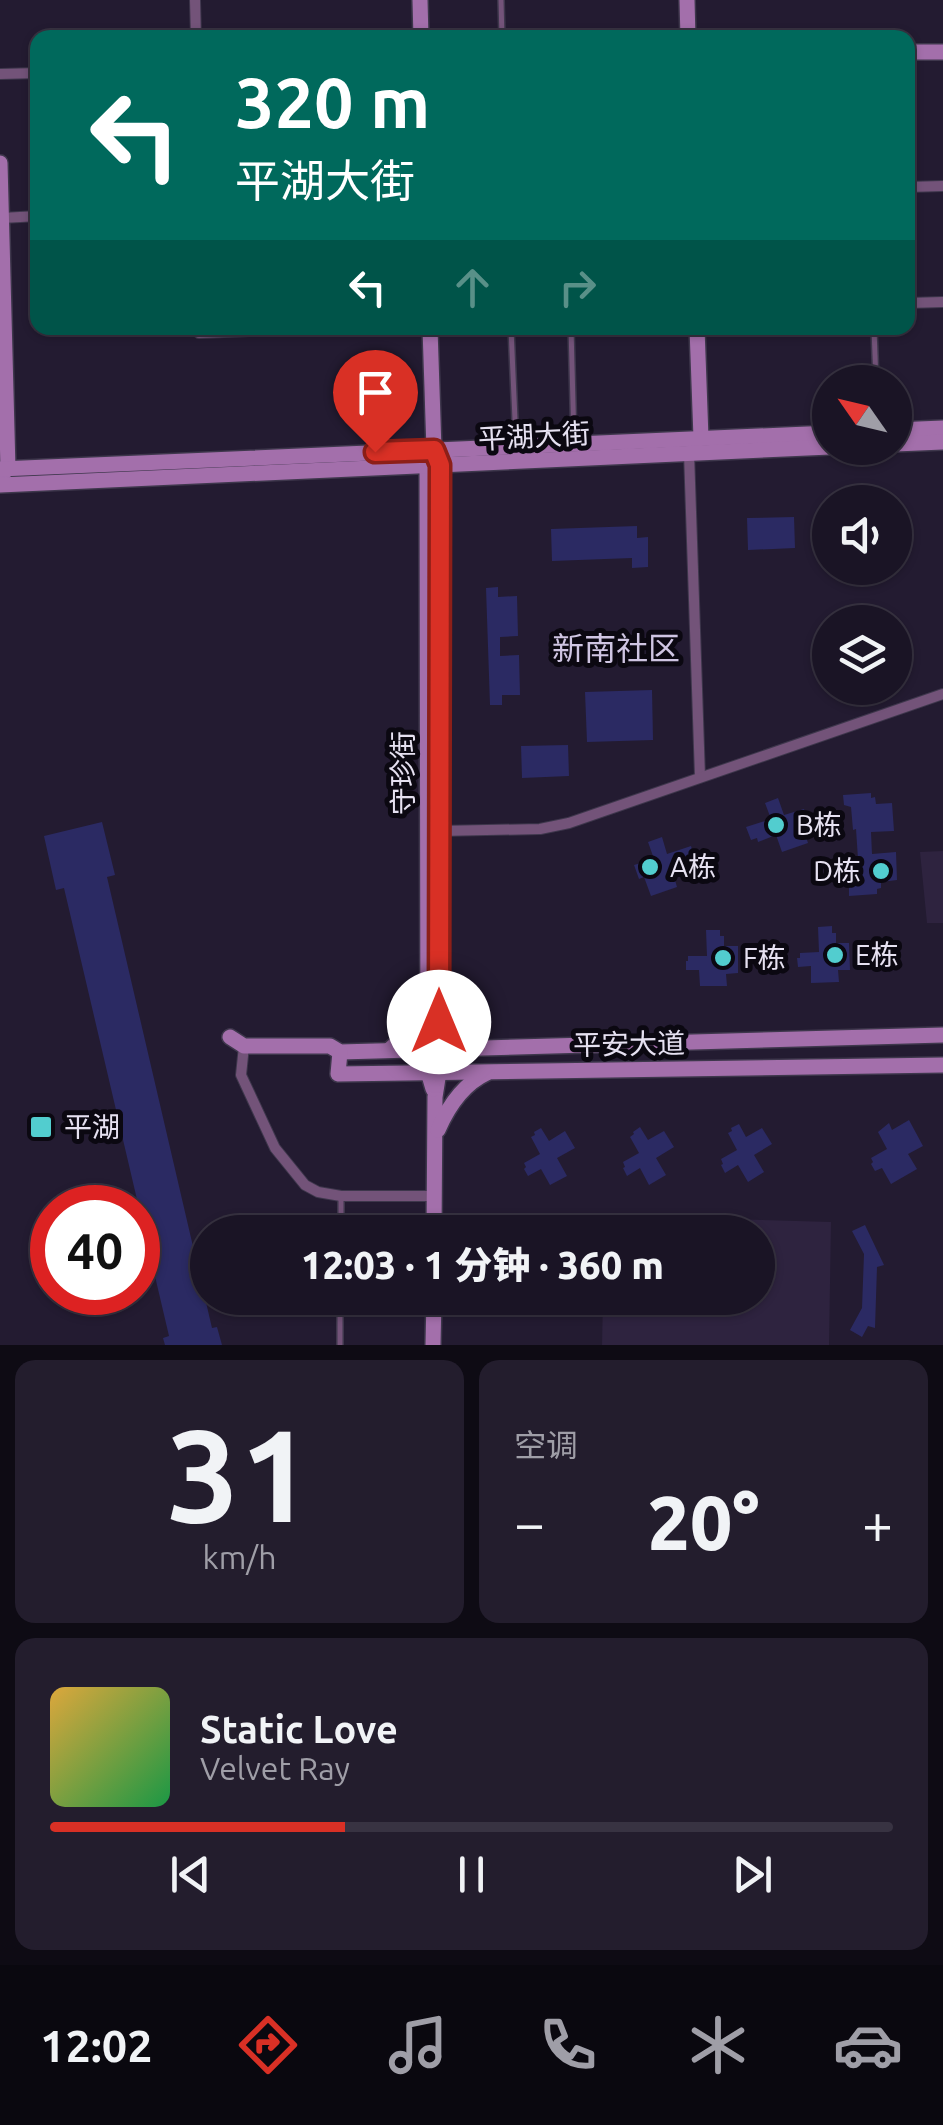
<!DOCTYPE html>
<html lang="zh">
<meta charset="utf-8">
<style>
body{margin:0;font-family:Ubuntu,"Noto Sans SC",sans-serif;background:#231d2d;color:#f1f3f6;height:100vh;display:flex;flex-direction:column;font-size:38px;white-space:nowrap}
*{box-sizing:border-box;margin:0}
p{font-size:32px;color:#9f9ea7}
.icon{flex:none;width:55px;height:55px;fill:none;stroke:currentColor;stroke-width:2;stroke-linecap:round;stroke-linejoin:round}
.map{position:relative;height:1345px;overflow:hidden}
.drawer{display:flex;flex-direction:column;gap:15px;padding:15px;background:#0e0b14;flex:1}
.drawer>*{flex:none}
.guide{position:absolute;left:30px;top:30px;width:885px;height:305px;border-radius:20px;box-shadow:0 2px 8px #0004,0 0 0 2px #383342;background:#00695c;color:#fff;overflow:hidden}
.needle{width:65px;rotate:304deg}
.fabs{position:absolute;left:812px;top:365px;display:grid;gap:20px}
.fabs a{display:grid;place-items:center;width:100px;height:100px;border-radius:50%;background:#1a1425;box-shadow:0 2px 8px #0004,0 0 0 2px #383342;font-size:50px}
.speed{position:absolute;left:30px;top:1185px;display:flex;gap:20px;font-size:50px;font-weight:700;text-align:center}
.speed>*{display:grid;place-content:center;width:130px;height:130px;border-radius:50%;background:#1a1425;box-shadow:0 2px 8px #0004,0 0 0 2px #383342;line-height:1}
.speed .limit{border:15px solid #d22;background:#fff;color:#111}
.pin{position:absolute;display:grid;place-items:center;width:85px;height:85px;color:#fff;margin:-102px -42px;border-radius:50% 50% 50% 0;rotate:-45deg;box-shadow:0 0 10px #0007}
.pin .icon{rotate:45deg}
.me{position:absolute;width:110px;margin:-55px;rotate:0deg;stroke-linejoin:round;filter:drop-shadow(0 0 8px #0008)}
.turn{display:flex;align-items:center;gap:35px;height:210px;padding:0 40px;font-size:45px}
.turn .icon{width:130px;height:130px;stroke-width:2.5}
.turn b{display:block;font-size:70px;line-height:85px}
.lanes{display:flex;align-items:center;height:95px;padding:0 40px;background:#0003;justify-content:center;gap:50px;direction:ltr}
.lanes .off{opacity:.35}
.big{font-size:75px;font-weight:800;line-height:1.1}
.drawer .card{flex:1;display:flex;flex-direction:column;justify-content:center;gap:15px;min-width:0;padding:0 35px;border-radius:20px;background:#231d2d}
.drawer .dial{align-items:center;gap:0}
.dial b{font-size:130px;line-height:1}
.song{display:flex;align-items:center;gap:30px}
.cover{width:120px;height:120px;border-radius:15px;background:linear-gradient(135deg,hsl(40 70% 55%),hsl(140 70% 35%))}
.played{height:10px;border-radius:5px;background:linear-gradient(90deg,#d93025 35%,#383342 35%)}
.keys{display:flex;justify-content:space-around;direction:ltr}
.heat{display:flex;justify-content:space-between;align-items:center;font-size:55px;direction:ltr}
.drawer .tiles{flex:1;display:grid;gap:15px;grid-template-columns:1fr 1fr}
.card:last-child{grid-column:span 2}
.trip{position:absolute;left:190px;top:1215px;width:585px;height:100px;border-radius:50px;background:#1a1425;box-shadow:0 2px 8px #0004,0 0 0 2px #383342;font-weight:800;line-height:100px;text-align:center}
.tab-bar{display:flex;height:160px;justify-content:space-around;align-items:center;background:#0a080f;color:#9f9ea7}
.tab-bar .icon{width:70px;height:70px}
.tab-bar .active{color:#d93025}
.tab-bar b{font-size:45px;color:#f1f3f6}
.map>svg:first-child{display:block}
.built{fill:#2e233f}
.building{fill:#2b2a63}
.lines{fill:none;stroke-linecap:round;stroke-linejoin:round}
.lane-casing{stroke:#3e374c;stroke-width:8}
.street-casing{stroke:#3e374c;stroke-width:12}
.secondary-casing{stroke:#3e374c;stroke-width:18}
.lane{stroke:#735379;stroke-width:5}
.street{stroke:#735379;stroke-width:10}
.secondary{stroke:#a36fab;stroke-width:15}
.route-casing{stroke:#8d1f18;stroke-width:25}
.route{stroke:#d93025;stroke-width:18}
.poi-dot{fill:#52cdcf;stroke:#0b0811;stroke-width:4}
.labels{text-anchor:middle;stroke-width:10;stroke-linejoin:round;paint-order:stroke}
.street-label{font-size:28px;fill:#e6e1f1;stroke:#0b0811}
.poi-label{font-size:28px;fill:#e6e1f1;stroke:#0b0811;text-anchor:start}
.quarter-label{font-size:32px;fill:#cfc5e2;stroke:#0b0811}
</style>
<div class="map">
<svg width="943" height="1345" viewBox="0 0 943 1345">
<rect width="100%" height="100%" fill="#231b31"/>
<g class="built">
<path d="M943,851V923H927L920,852Z"/>
<path d="M623,1216L831,1222L829,1345H602L603,1298H758V1232H603L608,1221Z"/>
</g>
<g class="building">
<path d="M794,517L795,548L748,550L747,518Z"/>
<path d="M637,526V538L648,537V567L632,568V558L552,561L551,529Z"/>
<path d="M498,587V597L517,596L518,636L500,637V656L519,655L520,695H502V705H490L486,588Z"/>
<path d="M652,690L653,740L587,742L585,692Z"/>
<path d="M568,745L569,776L522,778L521,746Z"/>
<path d="M871,793V798L875,797L876,804L892,803L894,831L871,832L872,854L896,852L897,880L881,882V888L877,889V894L849,896V885L856,882L855,859H858L856,829L853,830L851,807L844,805L843,795Z"/>
<path d="M778,798L784,815L804,809L808,822L802,824L808,843L782,852L776,835L758,842L757,838L751,840L746,827L771,819L765,803Z"/>
<path d="M102,822L115,875L107,877L212,1328L217,1327L222,1345H165L163,1338L169,1336L64,888L56,890L44,836Z"/>
<path d="M662,837L667,854L691,846L695,859L689,861L690,865L672,870L677,887L651,896L644,877L639,879L634,865L654,859L648,842Z"/>
<path d="M832,926V933H836V943H849L850,970H838L839,982L811,983V966L798,967L797,958H800V953L819,952L818,927Z"/>
<path d="M706,930H720V936H724V946H738V973L726,974L727,986H700L699,970H686V961H688V956H707Z"/>
<path d="M909,1120L923,1146L908,1154L917,1169L891,1184L882,1168L875,1171L871,1164L873,1162L871,1158L887,1149L878,1132L889,1123L892,1130Z"/>
<path d="M739,1124L746,1137L762,1128L772,1144L754,1155L764,1172L748,1182L738,1165L725,1173L721,1165L723,1164L721,1159L737,1150L728,1133L732,1131L731,1128Z"/>
<path d="M640,1127L648,1140L664,1131L674,1147L656,1158L666,1175L649,1185L640,1168L627,1176L623,1168L625,1167L623,1162L639,1153L630,1137L634,1134L633,1132Z"/>
<path d="M541,1128L549,1141L565,1131L575,1148L557,1158L567,1176L550,1185L541,1169L528,1176L524,1169L526,1167L524,1163L540,1154L531,1137L535,1135L534,1132Z"/>
<path d="M865,1225L884,1265L877,1267L875,1328L868,1326L862,1337L850,1330L862,1308L864,1254L852,1231Z"/>
</g>
<g class="lines">
<g class="lane-casing">
<g id="lane">
<path d="M501,0L502,38"/>
<path d="M511,328L516,443"/>
<path d="M571,328L574,441"/>
<path d="M874,328L876,382"/>
<path d="M341,1232V1196"/>
<path d="M340,1345V1298"/>
</g>
</g>
<g class="street-casing">
<g id="street">
<path d="M195,0L196,38"/>
<path d="M0,74L38,73"/>
<path d="M908,187L943,186"/>
<path d="M2,218L38,216"/>
<path d="M908,303L943,302"/>
<path d="M199,333L324,328"/>
<path d="M689,453L700,777"/>
<path d="M439,831L540,829L569,823L943,694"/>
<path d="M244,1046L241,1075L275,1148L305,1185L318,1192L341,1196H434"/>
</g>
</g>
<g class="secondary-casing">
<g id="secondary">
<path d="M420,0L421,38"/>
<path d="M687,0L688,38"/>
<path d="M908,52H943"/>
<path d="M0,163L8,469L3,473"/>
<path d="M430,328L434,450L439,465V1072L435,1097L434,1232"/>
<path d="M697,328L701,438"/>
<path d="M895,430L943,428"/>
<path d="M895,444L943,442"/>
<path d="M430,458L427,466L428,1072L433,1089"/>
<path d="M0,469L830,433"/>
<path d="M0,485L830,447"/>
<path d="M440,1010C446,1029 463,1040 481,1047"/>
<path d="M230,1037L244,1046H330L340,1052L943,1035"/>
<path d="M389,1050L411,1030L427,1003"/>
<path d="M340,1052L338,1074L943,1065"/>
<path d="M438,1130C448,1107 463,1084 487,1073"/>
<path d="M433,1345L434,1298"/>
</g>
</g>
<use href="#lane" class="lane"/>
<use href="#street" class="street"/>
<use href="#secondary" class="secondary"/>
</g>
<g class="lines">
<g class="route-casing">
<path id="route" d="M375,452L434,450L440,465L439,1022"/>
</g>
<use href="#route" class="route"/>
</g>
<g class="poi-dot">
<circle cx="776" cy="825" r="10"/>
<circle cx="650" cy="867" r="10"/>
<circle cx="881" cy="871" r="10"/>
<circle cx="835" cy="955" r="10"/>
<circle cx="723" cy="958" r="10"/>
<rect x="29" y="1115" width="24" height="24" rx="5"/>
</g>
<g class="labels">
<g class="street-label">
<text transform="translate(534 436) rotate(-3)" y="10">平湖大街</text>
<text transform="translate(403 773) rotate(-90)" y="10">守珍街</text>
<text transform="translate(629 1044) rotate(-1)" y="10">平安大道</text>
</g>
<g class="poi-label">
<text x="796" y="835">B栋</text>
<text x="670" y="877">A栋</text>
<text x="861" y="881" text-anchor="end">D栋</text>
<text x="855" y="965">E栋</text>
<text x="743" y="968">F栋</text>
<text x="64" y="1137">平湖</text>
</g>
<g class="quarter-label">
<text x="616" y="660">新南社区</text>
</g>
</g>
</svg>
<div class="fabs">
<a><svg class="needle" viewBox="-14 -14 28 28"><path d="M0-13l5 13h-10z" fill="#e53935"/><path d="M0 13l5-13h-10z" fill="#9f9ea7"/></svg></a>
<a><svg class="icon" aria-label="sound" viewBox="0 0 24 24"><path d="M4 9h4l5-4v14l-5-4H4zM17 9q2 3 0 6"/></svg></a>
<a><svg class="icon" aria-label="layers" viewBox="0 0 24 24"><path d="M12 4l9 5-9 5-9-5zM3 14l9 5 9-5"/></svg></a>
</div>
<div class="speed"><div class="limit">40</div></div>
<div class="pin" style="left:375px;top:452px;background:#d93025"><svg class="icon" aria-label="arrive" viewBox="0 0 24 24"><path d="M6 21V4h12l-3 4 3 4H6"/></svg></div>
<svg class="me" style="left:439px;top:1022px" viewBox="-20 -20 40 40"><circle r="19" fill="#fff"/><path d="M0-13L10 11 0 6-10 11z" fill="#d93025"/></svg>
<div class="trip">12:03 · 1 分钟 · 360 m</div>
<div class="guide">
<div class="turn"><svg class="icon" aria-label="left" viewBox="0 0 24 24"><path d="M17 20v-9H6M10 6l-5 5 5 5"/></svg><div><b>320 m</b>平湖大街</div></div>
<div class="lanes"><svg class="icon" aria-label="left" viewBox="0 0 24 24"><path d="M17 20v-9H6M10 6l-5 5 5 5"/></svg><svg class="icon off" aria-label="ahead" viewBox="0 0 24 24"><path d="M12 20V5M6 11l6-6 6 6"/></svg><svg class="icon off" aria-label="right" viewBox="0 0 24 24"><path d="M7 20v-9h11M14 6l5 5-5 5"/></svg></div>
</div>
</div>
<section class="drawer">
<div class="tiles">
<div class="card dial"><b>31</b><p>km/h</p></div>
<div class="card"><p>空调</p>
<div class="heat"><a>−</a><b class="big">20°</b><a>+</a></div>
</div>
<div class="card">
<div class="song"><i class="cover"></i><div><b>Static Love</b><p>Velvet Ray</p></div></div>
<div class="played"></div>
<div class="keys"><svg class="icon" aria-label="previous" viewBox="0 0 24 24"><path d="M18 5L8 12l10 7zM5 5v14"/></svg><svg class="icon" aria-label="pause" viewBox="0 0 24 24"><path d="M8 5v14M16 5v14"/></svg><svg class="icon" aria-label="next" viewBox="0 0 24 24"><path d="M6 5l10 7-10 7zM19 5v14"/></svg></div>
</div>
</div>
</section>
<nav class="tab-bar">
<b>12:02</b>
<svg class="icon active" aria-label="directions" viewBox="0 0 24 24"><path d="M12 3l9 9-9 9-9-9zM9 14v-3h6M13 9l2 2-2 2"/></svg>
<svg class="icon" aria-label="music" viewBox="0 0 24 24"><path d="M9 18V5l10-2v13"/><circle cx="6" cy="18" r="3"/><circle cx="16" cy="16" r="3"/></svg>
<svg class="icon" aria-label="phone" viewBox="0 0 24 24"><path d="M5 4h4l2 5-3 2q2 4 5 5l2-3 5 2v4C11 20 4 13 5 4z"/></svg>
<svg class="icon" aria-label="climate" viewBox="0 0 24 24"><path d="M12 3v18M4 7l16 10M4 17L20 7"/></svg>
<svg class="icon" aria-label="car" viewBox="0 0 24 24"><path d="M5 17H2v-5l4-1 3-4h7l3 4 3 1v5h-3M9 17h6M6 11h13"/><circle cx="7" cy="17" r="2"/><circle cx="17" cy="17" r="2"/></svg>
</nav>
